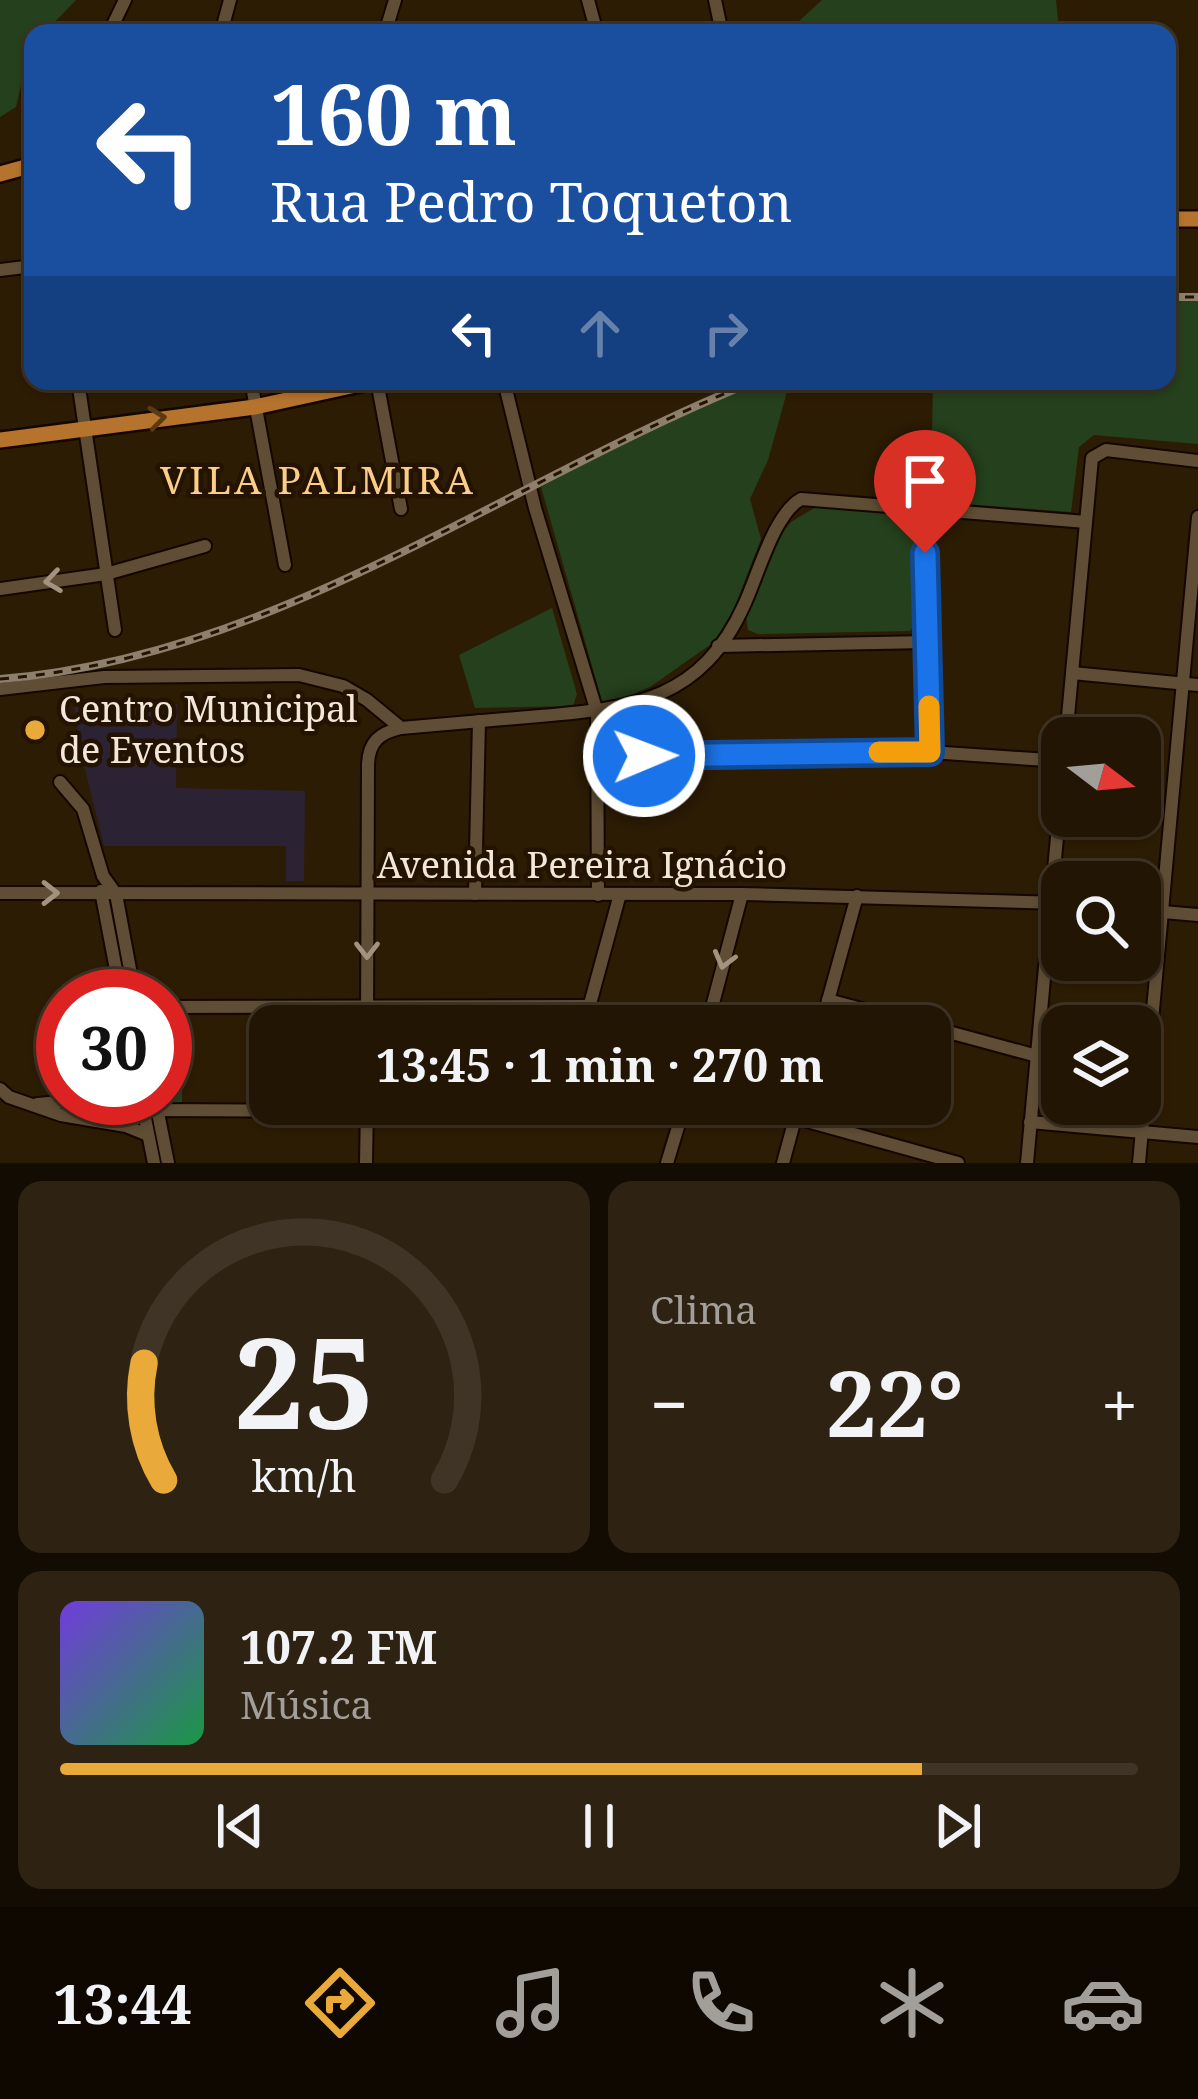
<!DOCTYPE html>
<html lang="pt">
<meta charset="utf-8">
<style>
body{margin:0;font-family:"Noto Serif",serif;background:#2e2212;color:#f1f3f6;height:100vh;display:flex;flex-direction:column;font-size:45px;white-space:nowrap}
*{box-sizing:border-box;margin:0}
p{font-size:39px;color:#a29f9a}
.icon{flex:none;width:66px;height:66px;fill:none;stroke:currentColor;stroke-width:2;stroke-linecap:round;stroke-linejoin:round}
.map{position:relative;height:1163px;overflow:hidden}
.panel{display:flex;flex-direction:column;gap:18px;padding:18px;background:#130c02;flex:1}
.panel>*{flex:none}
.top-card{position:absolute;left:24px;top:24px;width:1152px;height:366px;border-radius:24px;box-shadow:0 3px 9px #0004,0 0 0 3px #3f3425;background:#1a4fa0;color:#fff;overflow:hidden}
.needle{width:78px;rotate:106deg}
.controls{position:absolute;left:1041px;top:717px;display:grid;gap:24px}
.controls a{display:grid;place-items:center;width:120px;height:120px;border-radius:24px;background:#221503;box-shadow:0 3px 9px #0004,0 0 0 3px #3f3425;font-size:60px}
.speed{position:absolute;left:36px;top:969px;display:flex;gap:24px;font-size:60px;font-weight:700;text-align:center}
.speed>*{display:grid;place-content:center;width:156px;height:156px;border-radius:50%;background:#221503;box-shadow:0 3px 9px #0004,0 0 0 3px #3f3425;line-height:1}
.speed .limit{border:18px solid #d22;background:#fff;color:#111}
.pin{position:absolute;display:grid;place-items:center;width:102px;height:102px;color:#fff;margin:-123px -51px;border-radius:50% 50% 50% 0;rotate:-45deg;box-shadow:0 0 12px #0007}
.pin .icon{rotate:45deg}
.me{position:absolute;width:132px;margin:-66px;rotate:89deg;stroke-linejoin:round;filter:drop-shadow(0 0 9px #0008)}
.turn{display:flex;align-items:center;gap:42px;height:252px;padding:0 48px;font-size:54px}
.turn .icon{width:156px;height:156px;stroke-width:2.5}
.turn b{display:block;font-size:84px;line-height:102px}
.lanes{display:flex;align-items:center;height:114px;padding:0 48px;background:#0003;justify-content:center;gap:60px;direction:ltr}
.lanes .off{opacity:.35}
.big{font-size:90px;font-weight:700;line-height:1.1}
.panel .widget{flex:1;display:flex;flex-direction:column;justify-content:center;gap:18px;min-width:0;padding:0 42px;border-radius:24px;background:#2e2212}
.panel .dial{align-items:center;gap:0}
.dial svg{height:312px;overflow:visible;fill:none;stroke:#3f3425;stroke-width:7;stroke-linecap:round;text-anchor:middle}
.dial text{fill:#f1f3f6;stroke:none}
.song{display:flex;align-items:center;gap:36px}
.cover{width:144px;height:144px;border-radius:18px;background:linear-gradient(135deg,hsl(260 70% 55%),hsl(140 70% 35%))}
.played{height:12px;border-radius:6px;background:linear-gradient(90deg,#eaaa39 80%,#3f3425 80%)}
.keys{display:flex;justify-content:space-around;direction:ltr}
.heat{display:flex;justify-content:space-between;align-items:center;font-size:66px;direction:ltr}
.panel .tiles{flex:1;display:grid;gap:18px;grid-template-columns:1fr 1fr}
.widget:last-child{grid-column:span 2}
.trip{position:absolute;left:249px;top:1005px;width:702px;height:120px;border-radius:24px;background:#221503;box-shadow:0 3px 9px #0004,0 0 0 3px #3f3425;font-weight:700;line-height:120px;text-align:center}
.tab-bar{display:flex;height:192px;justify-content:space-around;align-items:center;background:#0e0801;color:#a29f9a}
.tab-bar .icon{width:84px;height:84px}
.tab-bar .on{color:#eaaa39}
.tab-bar b{font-size:54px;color:#f1f3f6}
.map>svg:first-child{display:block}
.industrial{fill:#2b2333}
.green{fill:#25401c}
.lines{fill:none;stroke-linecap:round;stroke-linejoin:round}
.minor-casing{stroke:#140600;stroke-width:16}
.major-casing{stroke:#140600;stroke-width:20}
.minor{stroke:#604d35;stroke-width:12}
.major{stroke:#b5732d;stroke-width:15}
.rail-casing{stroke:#8d7f6b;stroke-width:8}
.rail{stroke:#231300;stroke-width:3;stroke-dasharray:9;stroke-linecap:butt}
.oneway{stroke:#5d3912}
.oneway2{stroke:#a2927e}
.route-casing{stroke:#114b97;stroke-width:30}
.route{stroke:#1a73e8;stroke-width:21}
.slow{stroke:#f59e0b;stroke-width:21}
.poi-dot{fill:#eaaa39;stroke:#231300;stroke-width:4.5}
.labels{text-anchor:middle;stroke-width:9;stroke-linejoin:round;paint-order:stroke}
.poi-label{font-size:36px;fill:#f2e7d8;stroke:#231300;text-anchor:start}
.street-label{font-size:36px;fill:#f2e7d8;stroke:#231300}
.neighbourhood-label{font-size:39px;letter-spacing:3px;fill:#fbcd89;stroke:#231300}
</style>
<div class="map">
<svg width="1198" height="1163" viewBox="0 0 1198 1163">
<rect width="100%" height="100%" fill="#2d1c04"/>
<path class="industrial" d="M107,701L177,704L176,788L305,791L304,881H286V846H104L81,753L74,704Z"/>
<g class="green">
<path d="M0,0H76L44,33H33L16,107L0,117Z"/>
<path d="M822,0H1056L1059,29V33H786Z"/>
<path d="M1198,297V444L1094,435L1079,447L1071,512L922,501L920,436L932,437L933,381H975V392L978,381H1167V298Z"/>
<path d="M755,381H790L768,460L750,499L761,539L733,611L714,642L650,687L623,698L602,701L541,487L663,418Z"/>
<path d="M816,507L899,514L914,522L920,620L910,631L758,634L748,630L746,617L782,533L791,522Z"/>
<path d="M552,608L577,694L573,706L475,708L459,655Z"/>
<path d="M165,1011H182V1105L168,1104L164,1098Z"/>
</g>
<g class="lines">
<g class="minor-casing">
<g id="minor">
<path d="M588,0L597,33"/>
<path d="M715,0L722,33"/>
<path d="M109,33L125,0"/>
<path d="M221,33L230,0"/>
<path d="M385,33L395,0"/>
<path d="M0,270L33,266"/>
<path d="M78,381L115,630"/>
<path d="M251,381L285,565"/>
<path d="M377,381L401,509"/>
<path d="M504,381L535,508L597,712L598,895"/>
<path d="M923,508L930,752"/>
<path d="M0,589L106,574L205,546"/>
<path d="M718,646L927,642"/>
<path d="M1072,673L1198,685"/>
<path d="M0,689L104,677L299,675L343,686L367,700L401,728"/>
<path d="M1066,738L1092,458L1106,450L1198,461"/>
<path d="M597,757L930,752L1062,761"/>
<path d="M60,782L83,809L103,876L116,894L135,996"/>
<path d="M101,891L121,996"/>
<path d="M0,893L742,894L1062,903"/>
<path d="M475,894L479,721"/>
<path d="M1140,910L1198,915"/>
<path d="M828,1000L925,1026"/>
<path d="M165,1007L588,1006"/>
<path d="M367,1026L368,764C369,742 379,733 401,728C447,724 493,720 540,716C634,708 702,700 745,603C758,575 774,514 801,499L1086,522"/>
<path d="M584,1026L620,894"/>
<path d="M707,1026L742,894"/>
<path d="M821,1026L857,896"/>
<path d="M930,1027L1037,1056"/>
<path d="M0,1089L9,1097L61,1115L126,1126L148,1135"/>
<path d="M141,1098L154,1163"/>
<path d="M155,1098L168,1163"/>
<path d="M37,1104L105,1098"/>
<path d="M746,1104L958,1163"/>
<path d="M144,1110L550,1112L558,1115"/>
<path d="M1030,1122L1198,1137"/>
<path d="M366,1163L367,1105"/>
<path d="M667,1163L685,1104"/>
<path d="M783,1163L799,1104"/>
<path d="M1027,1163L1062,783"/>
<path d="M1139,1163L1198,517"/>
</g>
</g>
<g class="major-casing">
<g id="major">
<path d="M0,174L33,165"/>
<path d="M1167,219H1198"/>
<path d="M0,440L255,407L374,381"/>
</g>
</g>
<use href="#minor" class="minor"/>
<use href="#major" class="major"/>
<g class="rail-casing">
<g id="rail">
<path d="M1167,297H1198"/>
<path d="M0,679C276,657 506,481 755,381"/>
</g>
</g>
<use href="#rail" class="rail"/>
</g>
<defs><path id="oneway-chevron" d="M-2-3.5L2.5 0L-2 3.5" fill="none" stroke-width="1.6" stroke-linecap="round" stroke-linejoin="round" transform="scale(3)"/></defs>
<use class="oneway" href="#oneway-chevron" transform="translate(157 418) rotate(-7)"/>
<g class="oneway2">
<use href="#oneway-chevron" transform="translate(53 581) rotate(172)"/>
<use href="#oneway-chevron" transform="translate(50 893)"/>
<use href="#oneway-chevron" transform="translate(367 950) rotate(90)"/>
<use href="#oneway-chevron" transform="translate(724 960) rotate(105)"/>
</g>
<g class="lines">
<g class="route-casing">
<path id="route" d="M644,756L930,752L925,553"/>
</g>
<use href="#route" class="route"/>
<path class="slow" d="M879,752H930L929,706"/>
</g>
<circle class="poi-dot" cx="35" cy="730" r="12"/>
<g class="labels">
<g class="poi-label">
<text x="59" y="722">Centro Municipal<tspan x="59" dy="41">de Eventos</tspan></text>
</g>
<g class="street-label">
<text x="582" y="878">Avenida Pereira Ignácio</text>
</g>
<g class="neighbourhood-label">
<text x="318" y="494">VILA PALMIRA</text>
</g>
</g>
</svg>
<div class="controls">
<a><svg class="needle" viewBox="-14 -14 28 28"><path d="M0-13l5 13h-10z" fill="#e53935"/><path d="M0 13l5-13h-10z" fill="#a29f9a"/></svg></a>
<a><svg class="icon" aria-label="search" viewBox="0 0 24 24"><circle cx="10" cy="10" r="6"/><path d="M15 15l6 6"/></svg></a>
<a><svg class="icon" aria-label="layers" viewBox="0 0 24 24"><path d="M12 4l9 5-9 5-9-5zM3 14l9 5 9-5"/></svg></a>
</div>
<div class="speed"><div class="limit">30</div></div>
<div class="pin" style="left:925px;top:553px;background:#d93025"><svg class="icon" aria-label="arrive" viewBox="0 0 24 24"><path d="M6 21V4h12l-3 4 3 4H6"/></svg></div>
<svg class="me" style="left:644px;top:756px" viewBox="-20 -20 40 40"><circle r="17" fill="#1a73e8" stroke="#fff" stroke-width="3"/><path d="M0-11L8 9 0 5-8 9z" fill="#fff"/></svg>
<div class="trip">13:45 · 1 min · 270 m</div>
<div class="top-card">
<div class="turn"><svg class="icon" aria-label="left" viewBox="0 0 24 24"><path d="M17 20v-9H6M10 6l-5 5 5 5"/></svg><div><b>160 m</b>Rua Pedro Toqueton</div></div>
<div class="lanes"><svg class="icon" aria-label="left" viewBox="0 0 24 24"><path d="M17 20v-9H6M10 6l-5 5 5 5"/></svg><svg class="icon off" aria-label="ahead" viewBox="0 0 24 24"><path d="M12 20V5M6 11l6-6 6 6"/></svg><svg class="icon off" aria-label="right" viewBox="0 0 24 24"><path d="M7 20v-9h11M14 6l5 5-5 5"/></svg></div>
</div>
</div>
<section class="panel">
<div class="tiles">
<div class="widget dial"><svg viewBox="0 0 100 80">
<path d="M14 69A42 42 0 1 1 86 69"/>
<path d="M14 69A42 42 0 0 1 9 39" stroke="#eaaa39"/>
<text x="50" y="56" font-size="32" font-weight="700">25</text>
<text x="50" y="72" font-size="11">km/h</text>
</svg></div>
<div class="widget"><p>Clima</p>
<div class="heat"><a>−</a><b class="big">22°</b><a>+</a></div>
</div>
<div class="widget">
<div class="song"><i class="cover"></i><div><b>107.2 FM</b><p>Música</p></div></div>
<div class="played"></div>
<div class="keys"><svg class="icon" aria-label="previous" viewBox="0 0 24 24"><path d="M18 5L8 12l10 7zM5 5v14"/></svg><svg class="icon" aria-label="pause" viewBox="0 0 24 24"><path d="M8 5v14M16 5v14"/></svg><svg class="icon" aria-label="next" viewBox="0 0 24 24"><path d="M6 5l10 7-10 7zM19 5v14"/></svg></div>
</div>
</div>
</section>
<nav class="tab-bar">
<b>13:44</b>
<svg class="icon on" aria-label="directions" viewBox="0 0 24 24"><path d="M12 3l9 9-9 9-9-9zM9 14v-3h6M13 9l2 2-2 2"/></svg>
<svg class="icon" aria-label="music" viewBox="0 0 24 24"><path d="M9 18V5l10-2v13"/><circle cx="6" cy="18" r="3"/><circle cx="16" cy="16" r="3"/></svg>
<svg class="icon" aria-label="phone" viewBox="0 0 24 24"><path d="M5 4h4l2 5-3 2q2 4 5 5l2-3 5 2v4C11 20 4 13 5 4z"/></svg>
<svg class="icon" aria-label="climate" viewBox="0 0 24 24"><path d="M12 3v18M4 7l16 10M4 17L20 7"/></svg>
<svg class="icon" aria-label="car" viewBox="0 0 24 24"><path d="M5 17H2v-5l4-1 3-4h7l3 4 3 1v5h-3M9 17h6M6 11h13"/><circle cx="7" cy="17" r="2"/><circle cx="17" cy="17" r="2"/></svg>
</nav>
